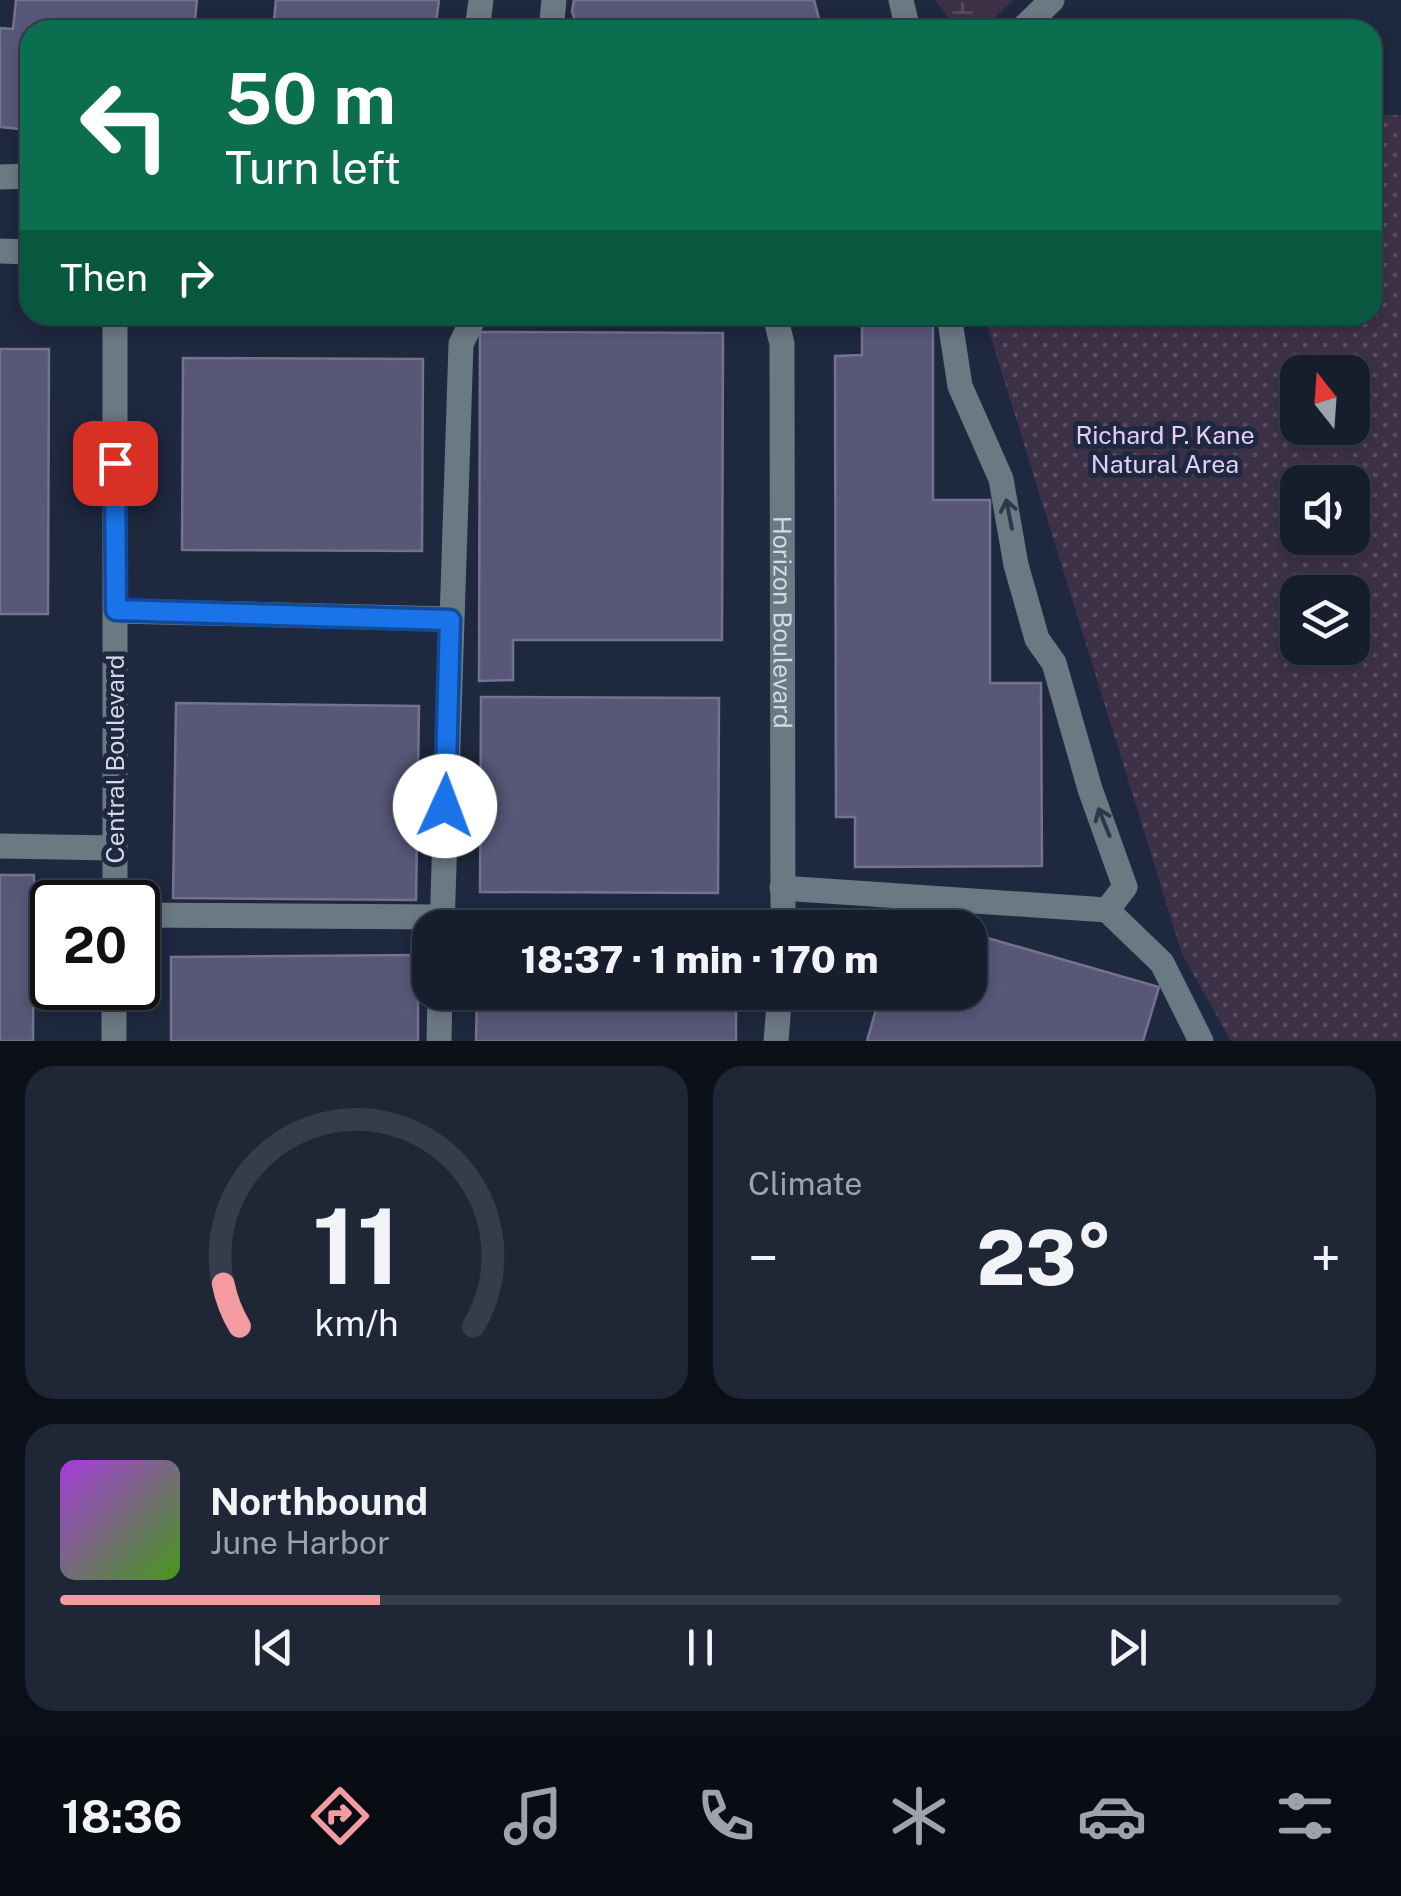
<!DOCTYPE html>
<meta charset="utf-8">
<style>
body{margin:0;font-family:"Public Sans",sans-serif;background:#1f2736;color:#f1f3f6;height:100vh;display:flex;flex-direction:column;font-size:38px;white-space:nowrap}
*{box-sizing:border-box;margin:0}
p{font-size:32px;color:#9ea2aa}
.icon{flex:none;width:55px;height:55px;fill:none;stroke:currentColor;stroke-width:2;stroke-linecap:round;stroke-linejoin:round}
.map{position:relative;height:1041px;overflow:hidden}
.sheet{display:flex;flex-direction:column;gap:25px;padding:25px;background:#0c1019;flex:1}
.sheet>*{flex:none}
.banner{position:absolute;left:20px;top:20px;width:1362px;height:305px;border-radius:30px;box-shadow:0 5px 15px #0003,0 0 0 2px #353c4a;background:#0b6e4f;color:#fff;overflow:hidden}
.needle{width:65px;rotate:343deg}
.buttons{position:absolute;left:1280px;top:355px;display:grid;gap:20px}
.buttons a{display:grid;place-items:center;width:90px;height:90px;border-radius:20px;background:#161e2e;box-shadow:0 5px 15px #0003,0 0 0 2px #353c4a;font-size:50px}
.speed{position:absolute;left:30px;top:880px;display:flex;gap:20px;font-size:50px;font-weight:700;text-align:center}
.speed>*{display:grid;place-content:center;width:130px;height:130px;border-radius:50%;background:#161e2e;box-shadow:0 5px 15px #0003,0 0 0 2px #353c4a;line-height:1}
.speed .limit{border:5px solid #111;border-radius:15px;background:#fff;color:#111}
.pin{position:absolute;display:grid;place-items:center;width:85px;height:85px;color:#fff;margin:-42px;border-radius:20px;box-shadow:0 5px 15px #0006}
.me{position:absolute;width:110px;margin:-55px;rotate:2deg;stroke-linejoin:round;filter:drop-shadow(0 0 8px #0008)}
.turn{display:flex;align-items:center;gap:35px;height:210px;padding:0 40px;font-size:45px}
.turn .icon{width:130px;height:130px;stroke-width:2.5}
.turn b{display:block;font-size:70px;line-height:85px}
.then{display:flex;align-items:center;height:95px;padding:0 40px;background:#0003;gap:20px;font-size:38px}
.big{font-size:75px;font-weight:800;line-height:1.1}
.sheet .tile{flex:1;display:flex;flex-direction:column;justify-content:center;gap:15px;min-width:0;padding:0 35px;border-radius:30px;background:#1f2736}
.sheet .dial{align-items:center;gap:0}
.dial svg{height:260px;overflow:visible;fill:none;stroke:#353c4a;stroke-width:7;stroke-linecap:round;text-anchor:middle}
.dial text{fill:#f1f3f6;stroke:none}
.song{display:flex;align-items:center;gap:30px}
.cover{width:120px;height:120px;border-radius:15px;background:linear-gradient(135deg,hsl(280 70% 55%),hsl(100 70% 35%))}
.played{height:10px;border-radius:5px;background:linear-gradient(90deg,#f49aa1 25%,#353c4a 25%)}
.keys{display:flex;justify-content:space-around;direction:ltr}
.heat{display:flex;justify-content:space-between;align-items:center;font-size:55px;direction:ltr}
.sheet .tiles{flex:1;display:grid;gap:25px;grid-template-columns:1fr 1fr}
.tile:last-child{grid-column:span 2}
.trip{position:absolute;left:412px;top:910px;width:575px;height:100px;border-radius:30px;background:#161e2e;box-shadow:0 5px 15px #0003,0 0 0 2px #353c4a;font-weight:800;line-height:100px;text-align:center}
.tabs{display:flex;height:160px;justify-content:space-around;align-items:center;background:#090c12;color:#9ea2aa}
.tabs .icon{width:70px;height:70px}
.tabs .active{color:#f49aa1}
.tabs b{font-size:45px;color:#f1f3f6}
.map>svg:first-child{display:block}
.wetland{fill:url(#wetland-marsh)}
.park{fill:url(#park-dots);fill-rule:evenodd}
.building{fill:#585778;stroke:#74738f;stroke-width:2.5}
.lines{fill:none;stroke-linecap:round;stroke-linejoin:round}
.minor{stroke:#6b7983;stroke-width:25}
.oneway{stroke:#2d384c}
.route-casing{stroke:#114b97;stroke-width:25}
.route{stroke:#1a73e8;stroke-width:18}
.labels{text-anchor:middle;stroke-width:10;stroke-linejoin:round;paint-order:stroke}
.park-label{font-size:25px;fill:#e4cdfa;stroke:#1e283e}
.street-label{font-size:25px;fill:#d2d9e7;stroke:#1e283e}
</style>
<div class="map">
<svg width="1401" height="1041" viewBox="0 0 1401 1041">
<defs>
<pattern id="wetland-marsh" width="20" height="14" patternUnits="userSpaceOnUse" patternTransform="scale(2.5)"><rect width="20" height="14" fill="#3d3148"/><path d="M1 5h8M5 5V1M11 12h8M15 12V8" fill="none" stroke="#584e62"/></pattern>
<pattern id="park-dots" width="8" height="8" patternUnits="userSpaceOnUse" patternTransform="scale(2.5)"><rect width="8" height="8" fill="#3d3148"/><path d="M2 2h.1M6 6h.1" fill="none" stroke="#584e62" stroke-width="1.8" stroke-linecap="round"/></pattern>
</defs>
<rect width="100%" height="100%" fill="#1e283e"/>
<path class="wetland" d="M935,0H1013C995,17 984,30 958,30Z"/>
<path class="park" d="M1373,115H1401V1041H1231L1182,954L984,315H1372ZM1298,372H1352V428H1298ZM1298,482H1352V538H1298ZM1298,592H1352V648H1298Z"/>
<g class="building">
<path d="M16,0H197L194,30H30V130L0,127V28L13,29Z"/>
<path d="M276,0H439L435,30H273Z"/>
<path d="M574,0H814L822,30H578L572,11Z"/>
<path d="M862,315H933V500H990V683H1041L1042,866L855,867V817H836L835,356L862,355Z"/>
<path d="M480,332L723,333L722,640H513V680L479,681Z"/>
<path d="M0,349H49L48,614H0Z"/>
<path d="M183,358L423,359L422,551L182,550Z"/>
<path d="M481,697L719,698L718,893L480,892Z"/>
<path d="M176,703L419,706L416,900L173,898Z"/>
<path d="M0,875H34L33,1041H0Z"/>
<path d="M970,933L1159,987L1143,1041H867L881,992H970Z"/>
<path d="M418,955V1041H171V957Z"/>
<path d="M477,992H736V1041H476Z"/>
</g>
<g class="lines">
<g class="minor">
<path d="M901,0L908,30"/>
<path d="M477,30L481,0"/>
<path d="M551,30L554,0"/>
<path d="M1021,30L1052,0"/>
<path d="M0,177L30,176"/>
<path d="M0,251L30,252"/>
<path id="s1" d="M775,315L782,344L783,928"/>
<path d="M949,315L960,386L1001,479L1016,565L1037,639L1054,663L1090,789L1125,887L1107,910"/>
<path d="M116,611L450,619"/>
<path d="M0,846L114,848"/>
<path d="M782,888L1107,910L1162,963L1201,1041"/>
<path d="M115,902V315"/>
<path d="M138,915L442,917"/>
<path d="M442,928L461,344L475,315"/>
<path d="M114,1041V988"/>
<path d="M439,1041L440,992"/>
<path d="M776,1041L780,992"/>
</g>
</g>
<defs><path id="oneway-shaft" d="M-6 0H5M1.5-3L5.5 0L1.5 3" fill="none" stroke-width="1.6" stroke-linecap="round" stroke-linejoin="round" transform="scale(2.5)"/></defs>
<g class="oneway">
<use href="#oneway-shaft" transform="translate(1009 514) rotate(-101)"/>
<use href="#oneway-shaft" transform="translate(1104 822) rotate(-112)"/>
</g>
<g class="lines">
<g class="route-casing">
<path id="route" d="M115,463L116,610L450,620L445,806"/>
</g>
<use href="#route" class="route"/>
</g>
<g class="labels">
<g class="park-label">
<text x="1165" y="444">Richard P. Kane<tspan x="1165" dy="29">Natural Area</tspan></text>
</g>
<g class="street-label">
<text dy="9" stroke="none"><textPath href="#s1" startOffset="308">Horizon Boulevard</textPath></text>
<text transform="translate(115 759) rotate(-90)" y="9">Central Boulevard</text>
</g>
</g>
</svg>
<div class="buttons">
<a><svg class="needle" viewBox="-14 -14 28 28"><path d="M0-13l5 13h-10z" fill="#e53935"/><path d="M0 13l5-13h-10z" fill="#9ea2aa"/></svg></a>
<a><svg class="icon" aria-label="sound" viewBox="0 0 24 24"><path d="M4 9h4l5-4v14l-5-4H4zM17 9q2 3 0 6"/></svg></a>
<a><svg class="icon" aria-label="layers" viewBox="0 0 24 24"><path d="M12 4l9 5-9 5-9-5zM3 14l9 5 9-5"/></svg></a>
</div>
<div class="speed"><div class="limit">20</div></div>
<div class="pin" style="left:115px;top:463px;background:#d93025"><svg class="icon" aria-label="arrive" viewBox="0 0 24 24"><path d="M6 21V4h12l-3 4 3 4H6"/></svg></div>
<svg class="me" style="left:445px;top:806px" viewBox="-20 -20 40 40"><circle r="19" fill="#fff"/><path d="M0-13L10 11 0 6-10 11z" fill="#1a73e8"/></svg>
<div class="trip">18:37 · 1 min · 170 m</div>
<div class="banner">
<div class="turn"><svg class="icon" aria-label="left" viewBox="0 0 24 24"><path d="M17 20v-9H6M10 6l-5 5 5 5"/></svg><div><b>50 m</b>Turn left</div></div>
<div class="then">Then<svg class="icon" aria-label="right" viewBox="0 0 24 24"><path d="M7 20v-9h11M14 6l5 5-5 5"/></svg></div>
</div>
</div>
<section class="sheet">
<div class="tiles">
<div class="tile dial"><svg viewBox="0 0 100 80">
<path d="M14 69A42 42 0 1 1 86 69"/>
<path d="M14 69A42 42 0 0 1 9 56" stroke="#f49aa1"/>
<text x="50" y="56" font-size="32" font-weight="700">11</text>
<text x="50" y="72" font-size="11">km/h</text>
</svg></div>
<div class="tile"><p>Climate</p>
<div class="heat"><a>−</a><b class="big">23°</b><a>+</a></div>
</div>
<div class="tile">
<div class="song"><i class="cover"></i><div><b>Northbound</b><p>June Harbor</p></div></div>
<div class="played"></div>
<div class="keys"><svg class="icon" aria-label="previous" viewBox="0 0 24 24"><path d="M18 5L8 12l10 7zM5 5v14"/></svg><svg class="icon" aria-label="pause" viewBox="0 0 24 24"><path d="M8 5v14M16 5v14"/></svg><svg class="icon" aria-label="next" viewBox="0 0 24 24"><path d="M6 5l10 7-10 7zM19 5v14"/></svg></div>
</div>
</div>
</section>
<nav class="tabs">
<b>18:36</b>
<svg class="icon active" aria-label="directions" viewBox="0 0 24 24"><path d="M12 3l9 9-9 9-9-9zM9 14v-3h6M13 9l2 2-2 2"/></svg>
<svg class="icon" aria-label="music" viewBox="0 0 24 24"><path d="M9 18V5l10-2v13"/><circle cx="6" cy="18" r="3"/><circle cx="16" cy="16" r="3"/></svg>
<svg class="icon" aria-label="phone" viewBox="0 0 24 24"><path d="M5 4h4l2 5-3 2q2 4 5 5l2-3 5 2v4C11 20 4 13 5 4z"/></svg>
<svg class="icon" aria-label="climate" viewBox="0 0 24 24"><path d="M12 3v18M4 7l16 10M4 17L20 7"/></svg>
<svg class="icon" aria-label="car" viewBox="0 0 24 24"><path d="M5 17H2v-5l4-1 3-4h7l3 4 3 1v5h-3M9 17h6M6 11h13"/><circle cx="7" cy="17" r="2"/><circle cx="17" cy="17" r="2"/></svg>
<svg class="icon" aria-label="filters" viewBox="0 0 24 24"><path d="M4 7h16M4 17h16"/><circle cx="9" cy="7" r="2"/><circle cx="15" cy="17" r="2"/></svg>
</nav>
